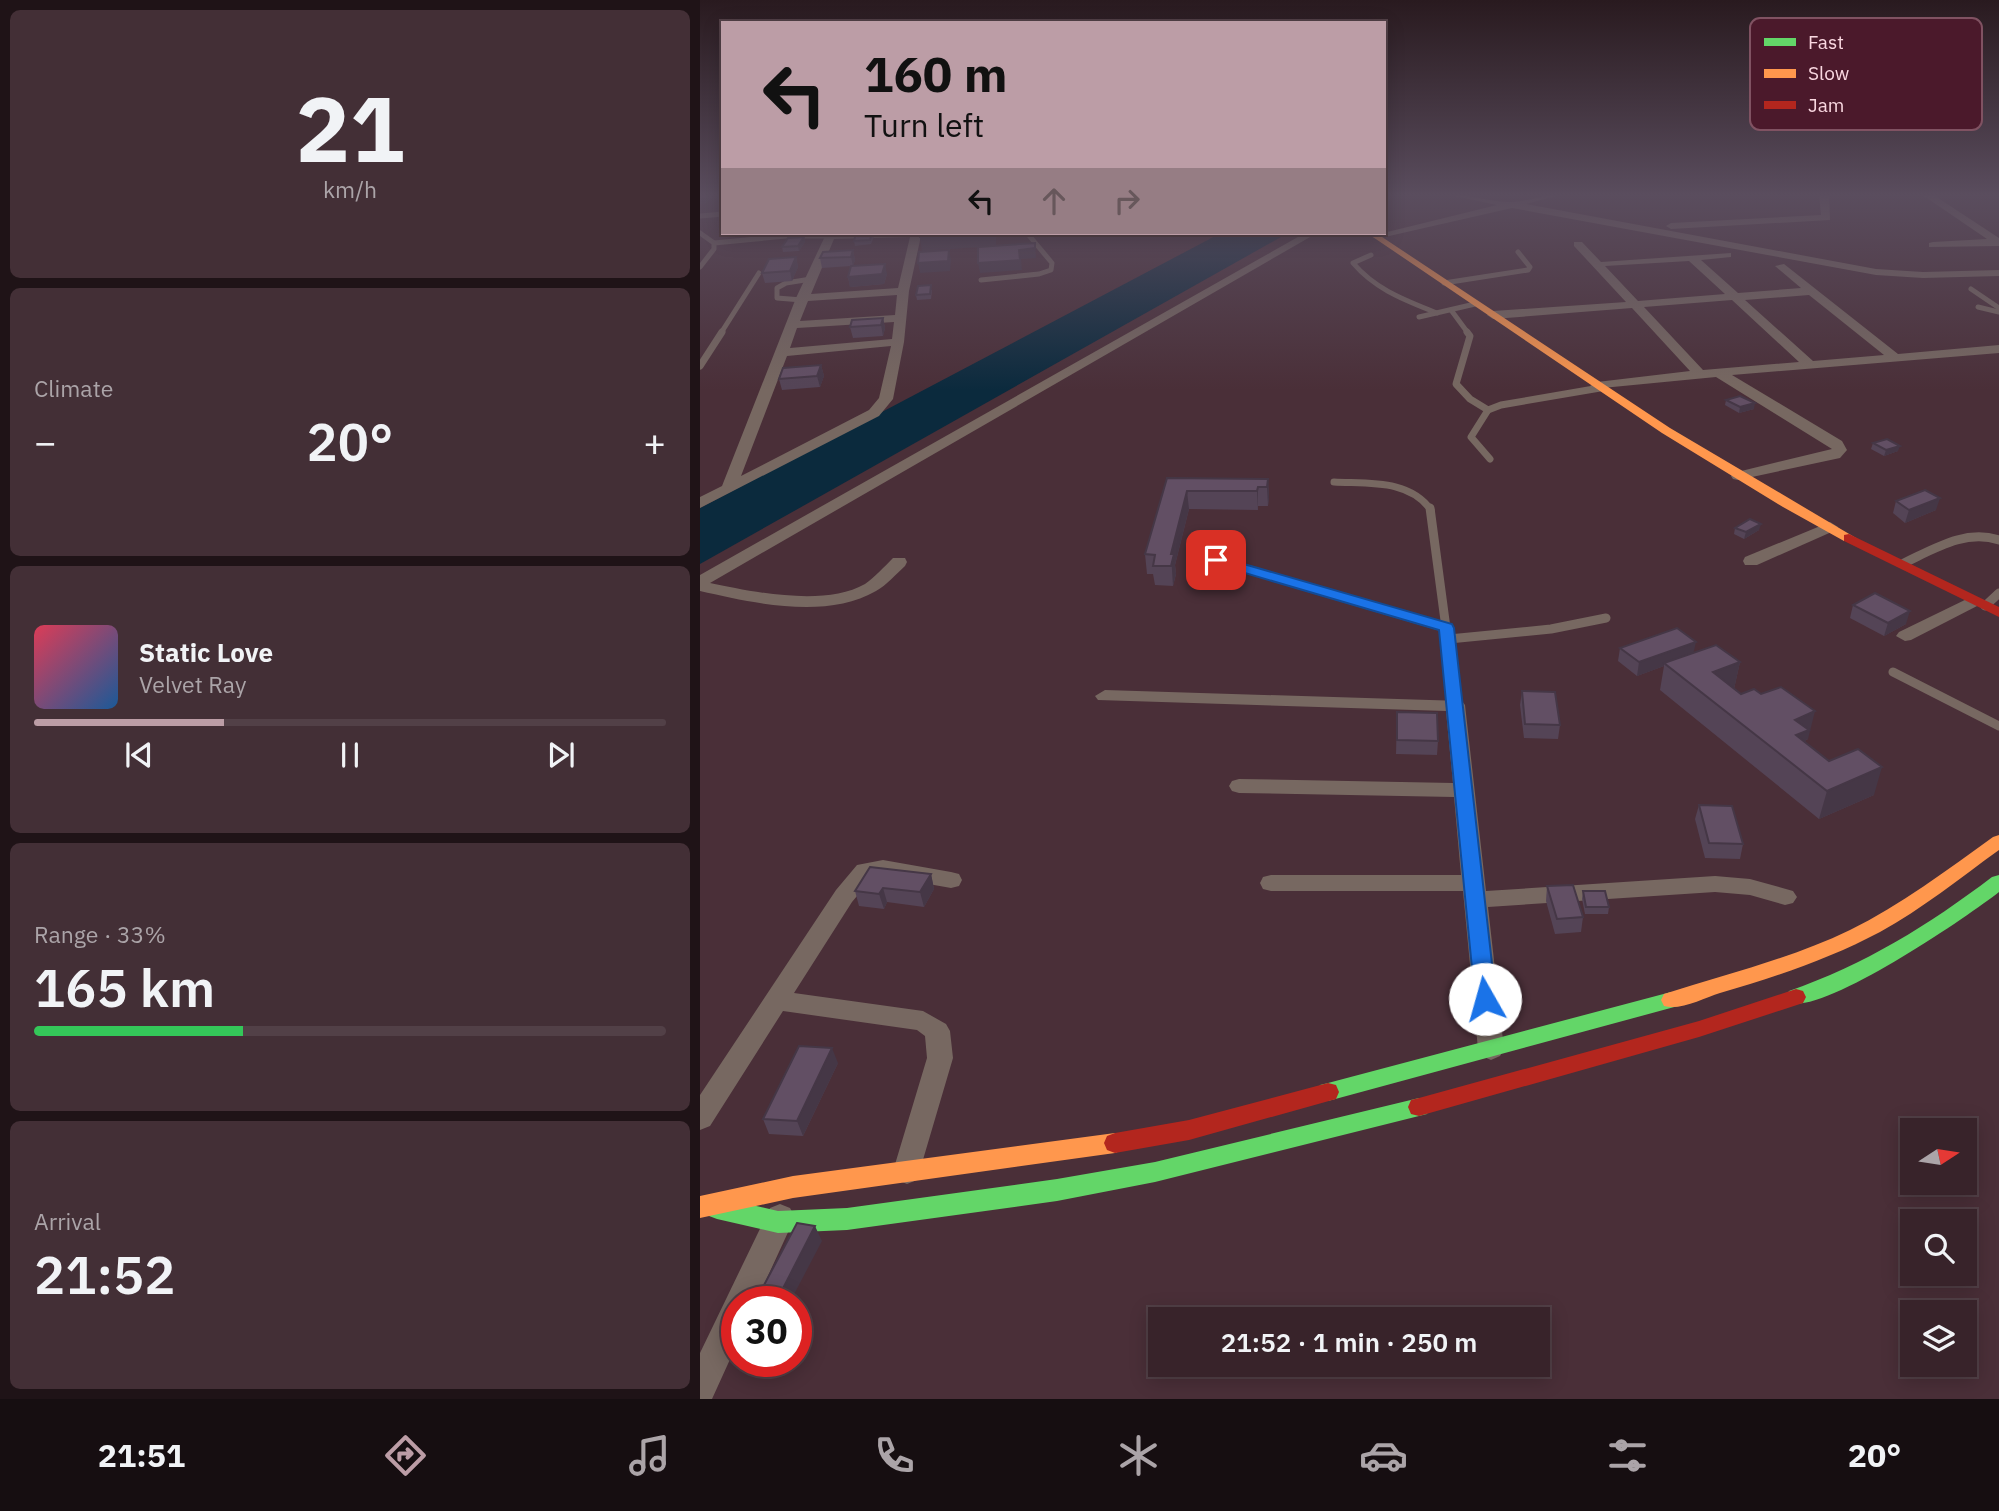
<!DOCTYPE html>
<meta charset="utf-8">
<style>
body{margin:0;font-family:"IBM Plex Sans",sans-serif;background:#432f36;color:#f1f3f6;height:100vh;display:flex;flex-direction:column;font-size:26px;white-space:nowrap}
*{box-sizing:border-box;margin:0}
p{font-size:23px;color:#aba4a8}
.icon{flex:none;width:38px;height:38px;fill:none;stroke:currentColor;stroke-width:2;stroke-linecap:round;stroke-linejoin:round}
.map{position:relative;flex:1;overflow:hidden}
.drawer{display:flex;flex-direction:column;gap:10px;padding:10px;background:#1f1317;width:700px}
.drawer>*{flex:none}
.top-card{position:absolute;left:21px;top:21px;width:665px;height:214px;border-radius:0px;box-shadow:0 4px 18px #0003,0 0 0 2px #524047;background:#bc9da6;color:#111;overflow:hidden}
.needle{width:46px;rotate:78deg}
.tools{position:absolute;left:1200px;top:1118px;display:grid;gap:14px}
.tools a{display:grid;place-items:center;width:77px;height:77px;border-radius:0px;background:#38232a;box-shadow:0 4px 18px #0003,0 0 0 2px #524047;font-size:35px}
.speed{position:absolute;left:21px;top:1286px;display:flex;gap:14px;font-size:35px;font-weight:700;text-align:center}
.speed>*{display:grid;place-content:center;width:91px;height:91px;border-radius:50%;background:#38232a;box-shadow:0 4px 18px #0003,0 0 0 2px #524047;line-height:1}
.speed .limit{border:10px solid #d22;background:#fff;color:#111}
.pin{position:absolute;display:grid;place-items:center;width:60px;height:60px;color:#fff;margin:-30px;border-radius:14px;box-shadow:0 4px 10px #0006}
.me{position:absolute;width:77px;margin:-38px;rotate:353deg;stroke-linejoin:round;filter:drop-shadow(0 0 5px #0008)}
.turn{display:flex;align-items:center;gap:24px;height:147px;padding:0 28px;font-size:32px}
.turn .icon{width:91px;height:91px;stroke-width:2.5}
.turn b{display:block;font-size:49px;line-height:60px}
.lanes{display:flex;align-items:center;height:66px;padding:0 28px;background:#0003;justify-content:center;gap:35px;direction:ltr}
.lanes .off{opacity:.35}
.big{font-size:52px;font-weight:600;line-height:1.1}
.drawer .card{flex:1;display:flex;flex-direction:column;justify-content:center;gap:10px;min-width:0;padding:0 24px;border-radius:10px;background:#432f36}
.drawer .dial{align-items:center;gap:0}
.dial b{font-size:91px;line-height:1}
.song{display:flex;align-items:center;gap:21px}
.cover{width:84px;height:84px;border-radius:10px;background:linear-gradient(135deg,hsl(350 70% 55%),hsl(210 70% 35%))}
.played{height:7px;border-radius:4px;background:linear-gradient(90deg,#bc9da6 30%,#524047 30%)}
.keys{display:flex;justify-content:space-around;direction:ltr}
.heat{display:flex;justify-content:space-between;align-items:center;font-size:38px;direction:ltr}
.charge{height:10px;border-radius:5px;background:linear-gradient(90deg,#34c759 33%,#524047 0)}
.trip{position:absolute;left:448px;top:1307px;width:402px;height:70px;border-radius:0px;background:#38232a;box-shadow:0 4px 18px #0003,0 0 0 2px #524047;font-weight:600;line-height:70px;text-align:center}
.tab-bar{display:flex;height:112px;justify-content:space-around;align-items:center;background:#160e11;color:#aba4a8}
.tab-bar .icon{width:49px;height:49px}
.tab-bar .selected{color:#bc9da6}
.tab-bar b{font-size:32px;color:#f1f3f6}
main{display:flex;flex:1;min-height:0}
.map>svg:first-child{display:block}
.water{fill:#0b2a3d}
.lines{fill:none;stroke-linecap:round;stroke-linejoin:round}
.lane-far2{stroke:#776861;stroke-width:5}
.lane-far1{stroke:#776861;stroke-width:7}
.lane{stroke:#776861;stroke-width:9}
.street{fill:#776861;fill-rule:evenodd}
.fast{fill:#63d668;fill-rule:evenodd}
.slow{fill:#ff974d;fill-rule:evenodd}
.jam{fill:#b3261e;fill-rule:evenodd}
.wall{fill:#544456}
.shaded-wall{fill:#453746}
.building{fill:#624f64;stroke:#453746;stroke-width:2}
.route{fill:#1a73e8;stroke:#114b97;stroke-width:2}
.key{fill:#4b192b;stroke:#805262;stroke-width:2}
.key-label{font-size:19px;fill:#fad8e1}
</style>
<main>
<section class="drawer">
<div class="card dial"><b>21</b><p>km/h</p></div>
<div class="card"><p>Climate</p>
<div class="heat"><a>−</a><b class="big">20°</b><a>+</a></div>
</div>
<div class="card">
<div class="song"><i class="cover"></i><div><b>Static Love</b><p>Velvet Ray</p></div></div>
<div class="played"></div>
<div class="keys"><svg class="icon" aria-label="previous" viewBox="0 0 24 24"><path d="M18 5L8 12l10 7zM5 5v14"/></svg><svg class="icon" aria-label="pause" viewBox="0 0 24 24"><path d="M8 5v14M16 5v14"/></svg><svg class="icon" aria-label="next" viewBox="0 0 24 24"><path d="M6 5l10 7-10 7zM19 5v14"/></svg></div>
</div>
<div class="card"><p>Range · 33%</p><b class="big">165 km</b><div class="charge"></div></div>
<div class="card"><p>Arrival</p><b class="big">21:52</b></div>
</section>
<div class="map">
<svg width="1299" height="1399" viewBox="0 0 1299 1399">
<rect width="100%" height="100%" fill="#4a2f38"/>
<path class="water" d="M521,233H588L0,564V508Z"/>
<g class="lines">
<g class="lane-far2">
<path d="M0,216L23,214"/>
<path d="M0,233L14,243V249L0,267"/>
<path d="M14,243L86,236H130"/>
<path d="M671,255L653,263C676,290 705,300 737,313"/>
<path d="M281,280L339,274L351,270L352,263L327,233"/>
<path d="M744,283L828,270L830,267L818,252"/>
<path d="M1271,289L1299,308"/>
<path d="M102,300L77,298V288L86,283L111,279"/>
<path d="M1278,307L1299,312"/>
<path d="M751,310L768,333"/>
<path d="M719,317L775,304"/>
<path d="M21,333L59,273"/>
</g>
<g class="lane-far1">
<path d="M767,332L770,336L756,384L770,399L788,410"/>
<path d="M0,366L22,332"/>
<path d="M790,459L771,437L788,410L801,405L900,388"/>
<path d="M634,482C668,484 709,479 731,510"/>
</g>
<g class="lane">
<path d="M730,508L746,628"/>
<path d="M516,560L746,628L755,705"/>
<path d="M1204,563C1234,549 1265,529 1299,540"/>
<path d="M1285,606L1299,593"/>
<path d="M749,639L851,629L906,618"/>
<path d="M1193,672L1299,726"/>
</g>
<g class="street">
<path d="M745,194C767,194 794,203 813,202C830,201 846,194 863,194L826,204L1176,269L1223,272L1299,270V276L1223,278L1176,275L812,208L676,239L671,236L797,205Z"/>
<path d="M1119,194H1129L1130,220L971,229L966,226L971,223L1121,215Z"/>
<path d="M1221,194H1232L1299,238V246L1229,247V243L1233,242L1287,239Z"/>
<path d="M240,233L235,236H221L209,291L204,342L193,399L179,416L0,508V497L22,486L96,298L126,234ZM210,237L198,288L111,294L134,239ZM197,295L195,315L100,321L108,301ZM194,322L192,339L90,348L97,328ZM191,346L179,398L169,410L41,476L87,356Z"/>
<path d="M605,233H617L10,583C53,592 125,607 165,584C175,577 184,567 193,558H205L207,562L205,566C196,574 187,585 176,591C126,620 53,603 0,591V575Z"/>
<path d="M874,242H882L901,262L1031,253V257L1001,260L1038,293L1101,288L1075,266L1084,264L1198,354L1299,345V353L1032,375L1142,441L1147,450L1140,458L1038,480L1033,479L1031,476L1033,473L1132,449L1016,377L892,389L890,386L897,382L990,371L932,308L793,319L787,315L793,311L926,302L874,246ZM989,261L1025,294L938,301L905,266ZM1109,295L1184,355L1113,361L1045,300ZM1032,300L1099,362L1003,370L944,307Z"/>
<path d="M1130,522L1138,527L1136,530L1057,565H1045L1043,561L1045,557Z"/>
<path d="M1273,596L1282,601L1279,605L1211,640L1205,641L1196,636L1199,632Z"/>
<path d="M405,690L762,701L765,705L786,891L1015,876L1050,879L1093,891L1097,897L1093,903L1085,905L1050,895L1015,892L788,907L804,1049L800,1056L791,1060L782,1056L778,1049L763,891H571L563,889L560,883L563,877L571,875H761L754,797L539,793L532,791L529,786L532,781L539,779L753,783L746,711L398,700L395,696Z"/>
<path d="M183,860L251,872L259,874L262,880L259,886L251,888L183,876L172,878L152,902L94,993L223,1011L246,1024L250,1031L253,1058L217,1180L207,1184L197,1180L193,1171L227,1058L225,1036L217,1030L83,1011L10,1126L0,1130V1095L136,890L157,865Z"/>
<path d="M80,1204L90,1208L95,1217L56,1302H37V1344L12,1399H0V1353L70,1208Z"/>
</g>
<g class="fast">
<path d="M1299,875V892C1267,917 1125,1014 1089,1003L1086,997L1089,991C1164,965 1229,925 1292,877Z"/>
<path d="M971,992L978,994L981,1000L978,1006L628,1101L620,1099L617,1092L620,1085L628,1083Z"/>
<path d="M719,1098L727,1100L730,1107L727,1114L455,1182L357,1201L147,1230L78,1233L17,1219L9,1216L5,1208L9,1200L17,1197L78,1211L147,1208L357,1179L455,1162Z"/>
</g>
<g class="slow">
<path d="M667,233H676L970,428L1156,538L1154,541H1144L1083,507L962,433Z"/>
<path d="M1299,835V850C1260,878 1222,909 1180,932C1129,959 1075,977 1020,993C1004,998 980,1011 964,1006L961,1000L964,994C1026,974 1090,959 1150,930C1201,905 1247,870 1293,837Z"/>
<path d="M415,1133L423,1136L426,1143L423,1150L415,1153L93,1198L0,1218V1196L93,1176Z"/>
</g>
<g class="jam">
<path d="M1149,534L1299,607V617L1144,541V535Z"/>
<path d="M1096,989L1103,991L1106,997L1103,1003L999,1037L719,1116L711,1114L708,1107L711,1100L719,1098L999,1021Z"/>
<path d="M628,1083L636,1085L639,1092L636,1099L489,1140L415,1153L407,1150L404,1143L407,1136L415,1133L489,1120Z"/>
</g>
</g>
<g class="wall">
<path d="M104,237L105,242L99,251L83,252L82,247Z"/>
<path d="M174,237L171,244L155,246L154,241Z"/>
<path d="M153,250L155,260L153,266L187,274L184,284L150,287L148,277L151,266L122,268L120,258Z"/>
<path d="M96,257L98,267L92,281L65,283L62,273Z"/>
<path d="M232,290L231,299L217,300L216,295Z"/>
<path d="M183,318L185,328L183,336L153,338L150,327Z"/>
<path d="M121,365L124,376L120,387L82,390L79,379Z"/>
<path d="M1026,400L1054,409L1039,413L1025,405Z"/>
<path d="M1173,443L1198,451L1184,456L1171,449Z"/>
<path d="M467,478L568,479L569,497L568,506H558V510L489,509L475,565L476,574L473,586L455,585L453,574H447L445,554Z"/>
<path d="M1196,501L1236,510L1205,523L1193,513Z"/>
<path d="M1035,528L1059,530L1044,539L1034,534Z"/>
<path d="M1153,605L1206,624L1184,636L1150,618Z"/>
<path d="M920,648L994,653L1040,662L1034,689L1108,739L1106,740L1105,742L1174,795L1119,819L960,690L964,666L937,676L918,661Z"/>
<path d="M822,691L860,725L858,739L824,738L820,705Z"/>
<path d="M697,712L738,741L737,755L696,754Z"/>
<path d="M999,805L1043,844L1040,859L1005,858L995,819Z"/>
<path d="M231,874L234,889L224,907L187,902L184,909L159,906L155,891Z"/>
<path d="M847,886L883,917L881,932L855,934L846,901Z"/>
<path d="M883,891L909,907L908,914H885L882,899Z"/>
<path d="M138,1063L103,1136L69,1134L63,1119Z"/>
<path d="M41,1362H80L77,1368L43,1365Z"/>
</g>
<g class="shaded-wall">
<path d="M10,194H16L7,203L0,204V199Z"/>
<path d="M284,233H296V246L222,251L220,237Z"/>
<path d="M104,237L105,242L99,251L98,246Z"/>
<path d="M335,243L336,258L321,259L322,270L280,273L278,263Z"/>
<path d="M153,250L155,260L153,266L151,257Z"/>
<path d="M249,250L251,260L250,271L220,273L218,263Z"/>
<path d="M96,257L98,267L92,281L90,271Z"/>
<path d="M185,264L187,274L184,284L150,287L148,277Z"/>
<path d="M183,318L185,328L183,336L181,325Z"/>
<path d="M121,365L124,376L120,387L117,376Z"/>
<path d="M1055,403L1054,409L1039,413L1040,407Z"/>
<path d="M1200,446L1198,451L1184,456L1186,450Z"/>
<path d="M568,479L569,497L568,506L567,487Z"/>
<path d="M558,487V510L557,491Z"/>
<path d="M487,491L489,509L475,565L476,574L473,586L471,554Z"/>
<path d="M1240,498L1236,510L1205,523L1209,510Z"/>
<path d="M1061,524L1059,530L1044,539L1046,532Z"/>
<path d="M1210,611L1206,624L1184,636L1188,623Z"/>
<path d="M996,642L993,655L964,663V666L937,676L939,662Z"/>
<path d="M1040,662L1034,689L1013,672Z"/>
<path d="M1115,711L1108,739L1106,740L1101,758L1091,762L1095,720Z"/>
<path d="M1182,767L1174,795L1119,819L1127,791Z"/>
<path d="M231,874L234,889L224,907L220,892Z"/>
<path d="M183,888L187,902L184,909L179,894Z"/>
<path d="M132,1048L138,1063L103,1136L97,1121Z"/>
<path d="M115,1226L122,1241L90,1302H76Z"/>
<path d="M74,1362H80L77,1368Z"/>
</g>
<g class="building">
<path d="M1,194H10L6,199H0Z"/>
<path d="M156,233H172L170,240L154,241Z"/>
<path d="M220,233H284L220,237Z"/>
<path d="M104,237L98,246L82,247L88,238Z"/>
<path d="M335,243V248L319,250L320,260L278,263V247Z"/>
<path d="M153,250L151,257L120,258L123,252Z"/>
<path d="M249,250L248,261L218,263L219,252Z"/>
<path d="M96,257L90,271L62,273L69,259Z"/>
<path d="M185,264L182,274L148,277L151,266Z"/>
<path d="M231,285L230,294L216,295L218,286Z"/>
<path d="M183,318L181,325L150,327L152,320Z"/>
<path d="M121,365L117,376L79,379L83,368Z"/>
<path d="M1040,396L1055,403L1040,407L1026,400Z"/>
<path d="M1187,439L1200,446L1186,450L1173,443Z"/>
<path d="M467,478L568,479L567,487H558L557,491H487L471,554H474L471,566H453L455,555L445,554Z"/>
<path d="M1225,490L1240,498L1209,510L1196,501Z"/>
<path d="M1050,519L1061,524L1046,532L1035,528Z"/>
<path d="M1175,593L1210,611L1188,623L1153,605Z"/>
<path d="M977,628L996,642L939,662L920,648Z"/>
<path d="M1016,645L1040,662L1013,672L1041,694L1054,689L1061,694L1081,687L1115,711L1095,720L1109,730L1096,735L1129,761L1158,749L1182,767L1127,791L964,663Z"/>
<path d="M822,691L855,692L860,725L825,724Z"/>
<path d="M697,712L737,713L738,741L697,740Z"/>
<path d="M999,805L1032,806L1043,844L1009,843Z"/>
<path d="M170,867L231,874L220,892L183,888L179,894L155,891Z"/>
<path d="M873,885L883,917L857,919L847,886Z"/>
<path d="M883,891H905L909,907H886Z"/>
<path d="M99,1046L132,1048L97,1121L63,1119Z"/>
<path d="M97,1223L115,1226L76,1302H55Z"/>
</g>
<linearGradient id="sky" x2="0" y2="1"><stop stop-color="#291a1f"/><stop offset="0.5" stop-color="#5a4d5e"/><stop offset="1" stop-color="#5a4d5e" stop-opacity="0"/></linearGradient>
<rect width="1299" height="390" fill="url(#sky)"/>
<path class="route" d="M516,556L752,624L754,628L796,999L793,1005L785,1008L778,1005L775,999L739,630L511,563L509,560Z"/>
<rect x="1050" y="18" width="232" height="112" rx="10" class="key"/>
<rect x="1064" y="38" width="32" height="8" fill="#63d668"/>
<rect x="1064" y="69" width="32" height="9" fill="#ff974d"/>
<rect x="1064" y="101" width="32" height="8" fill="#b3261e"/>
<g class="key-label">
<text x="1108" y="49">Fast</text>
<text x="1108" y="80">Slow</text>
<text x="1108" y="112">Jam</text>
</g>
</svg>
<div class="tools">
<a><svg class="needle" viewBox="-14 -14 28 28"><path d="M0-13l5 13h-10z" fill="#e53935"/><path d="M0 13l5-13h-10z" fill="#aba4a8"/></svg></a>
<a><svg class="icon" aria-label="search" viewBox="0 0 24 24"><circle cx="10" cy="10" r="6"/><path d="M15 15l6 6"/></svg></a>
<a><svg class="icon" aria-label="layers" viewBox="0 0 24 24"><path d="M12 4l9 5-9 5-9-5zM3 14l9 5 9-5"/></svg></a>
</div>
<div class="speed"><div class="limit">30</div></div>
<div class="pin" style="left:516px;top:560px;background:#d93025"><svg class="icon" aria-label="arrive" viewBox="0 0 24 24"><path d="M6 21V4h12l-3 4 3 4H6"/></svg></div>
<svg class="me" style="left:785px;top:999px" viewBox="-20 -20 40 40"><circle r="19" fill="#fff"/><path d="M0-13L10 11 0 6-10 11z" fill="#1a73e8"/></svg>
<div class="trip">21:52 · 1 min · 250 m</div>
<div class="top-card">
<div class="turn"><svg class="icon" aria-label="left" viewBox="0 0 24 24"><path d="M17 20v-9H6M10 6l-5 5 5 5"/></svg><div><b>160 m</b>Turn left</div></div>
<div class="lanes"><svg class="icon" aria-label="left" viewBox="0 0 24 24"><path d="M17 20v-9H6M10 6l-5 5 5 5"/></svg><svg class="icon off" aria-label="ahead" viewBox="0 0 24 24"><path d="M12 20V5M6 11l6-6 6 6"/></svg><svg class="icon off" aria-label="right" viewBox="0 0 24 24"><path d="M7 20v-9h11M14 6l5 5-5 5"/></svg></div>
</div>
</div>
</main>
<nav class="tab-bar">
<b>21:51</b>
<svg class="icon selected" aria-label="directions" viewBox="0 0 24 24"><path d="M12 3l9 9-9 9-9-9zM9 14v-3h6M13 9l2 2-2 2"/></svg>
<svg class="icon" aria-label="music" viewBox="0 0 24 24"><path d="M9 18V5l10-2v13"/><circle cx="6" cy="18" r="3"/><circle cx="16" cy="16" r="3"/></svg>
<svg class="icon" aria-label="phone" viewBox="0 0 24 24"><path d="M5 4h4l2 5-3 2q2 4 5 5l2-3 5 2v4C11 20 4 13 5 4z"/></svg>
<svg class="icon" aria-label="climate" viewBox="0 0 24 24"><path d="M12 3v18M4 7l16 10M4 17L20 7"/></svg>
<svg class="icon" aria-label="car" viewBox="0 0 24 24"><path d="M5 17H2v-5l4-1 3-4h7l3 4 3 1v5h-3M9 17h6M6 11h13"/><circle cx="7" cy="17" r="2"/><circle cx="17" cy="17" r="2"/></svg>
<svg class="icon" aria-label="filters" viewBox="0 0 24 24"><path d="M4 7h16M4 17h16"/><circle cx="9" cy="7" r="2"/><circle cx="15" cy="17" r="2"/></svg>
<b>20°</b>
</nav>
